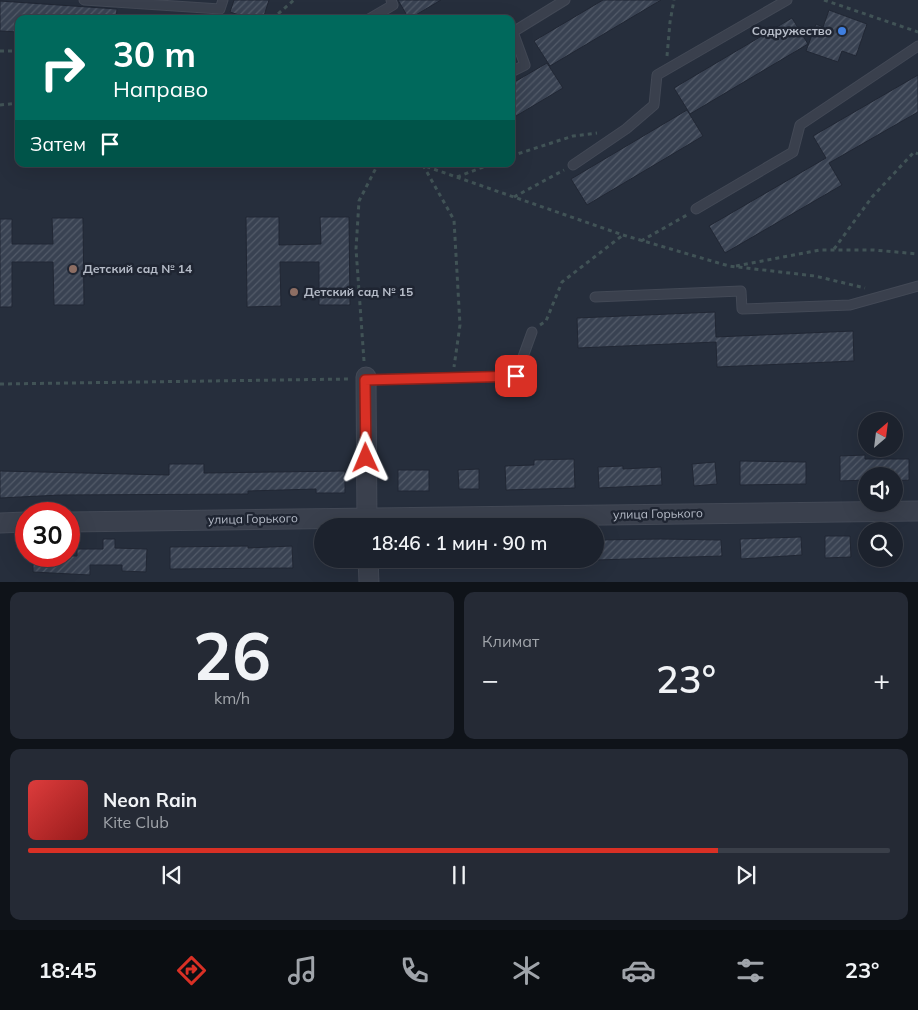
<!DOCTYPE html>
<html lang="ru">
<meta charset="utf-8">
<style>
body{margin:0;font-family:Mulish,sans-serif;background:#252a35;color:#f1f3f6;height:100vh;display:flex;flex-direction:column;font-size:19px;white-space:nowrap}
*{box-sizing:border-box;margin:0}
p{font-size:16px;color:#a0a4aa}
.icon{flex:none;width:28px;height:28px;fill:none;stroke:currentColor;stroke-width:2;stroke-linecap:round;stroke-linejoin:round}
.map{position:relative;height:582px;overflow:hidden}
.drawer{display:flex;flex-direction:column;gap:10px;padding:10px;background:#0f1319;flex:1}
.drawer>*{flex:none}
.top-card{position:absolute;left:15px;top:15px;width:500px;height:152px;border-radius:10px;box-shadow:0 5px 20px #0002,0 0 0 1px #3a3f49;background:#00695c;color:#fff;overflow:hidden}
.needle{width:32px;rotate:28deg}
.controls{position:absolute;left:858px;top:412px;display:grid;gap:10px}
.controls a{display:grid;place-items:center;width:45px;height:45px;border-radius:50%;background:#1c222d;box-shadow:0 5px 20px #0002,0 0 0 1px #3a3f49;font-size:25px}
.speed{position:absolute;left:15px;top:502px;display:flex;gap:10px;font-size:25px;font-weight:700;text-align:center}
.speed>*{display:grid;place-content:center;width:65px;height:65px;border-radius:50%;background:#1c222d;box-shadow:0 5px 20px #0002,0 0 0 1px #3a3f49;line-height:1}
.speed .limit{border:8px solid #d22;background:#fff;color:#111}
.pin{position:absolute;display:grid;place-items:center;width:42px;height:42px;color:#fff;margin:-21px;border-radius:10px;box-shadow:0 2px 8px #0006}
.me{position:absolute;width:55px;margin:-28px;rotate:359deg;stroke-linejoin:round;filter:drop-shadow(0 0 4px #0008)}
.turn{display:flex;align-items:center;gap:18px;height:105px;padding:0 15px;font-size:22px}
.turn .icon{width:65px;height:65px;stroke-width:2.5}
.turn b{display:block;font-size:35px;line-height:42px}
.then{display:flex;align-items:center;height:48px;padding:0 15px;background:#0003;gap:10px;font-size:19px}
.big{font-size:38px;font-weight:600;line-height:1.1}
.drawer .widget{flex:1;display:flex;flex-direction:column;justify-content:center;gap:8px;min-width:0;padding:0 18px;border-radius:10px;background:#252a35}
.drawer .dial{align-items:center;gap:0}
.dial b{font-size:65px;line-height:1}
.song{display:flex;align-items:center;gap:15px}
.cover{width:60px;height:60px;border-radius:8px;background:linear-gradient(135deg,hsl(0 70% 55%),hsl(0 70% 35%))}
.played{height:5px;border-radius:2px;background:linear-gradient(90deg,#d93025 80%,#3a3f49 80%)}
.keys{display:flex;justify-content:space-around;direction:ltr}
.heat{display:flex;justify-content:space-between;align-items:center;font-size:28px;direction:ltr}
.drawer .tiles{flex:1;display:grid;gap:10px;grid-template-columns:1fr 1fr}
.widget:last-child{grid-column:span 2}
.trip{position:absolute;left:314px;top:518px;width:290px;height:50px;border-radius:25px;background:#1c222d;box-shadow:0 5px 20px #0002,0 0 0 1px #3a3f49;font-weight:600;line-height:50px;text-align:center}
.tab-bar{display:flex;height:80px;justify-content:space-around;align-items:center;background:#0b0e12;color:#a0a4aa}
.tab-bar .icon{width:35px;height:35px}
.tab-bar .on{color:#d93025}
.tab-bar b{font-size:22px;color:#f1f3f6}
.map>svg:first-child{display:block}
.building{fill:url(#building-hatch);stroke:#212734}
.lines{fill:none;stroke-linecap:round;stroke-linejoin:round}
.lane-casing{stroke:#434956;stroke-width:11}
.street-casing{stroke:#434956;stroke-width:21}
.path{stroke:#415356;stroke-width:3;stroke-dasharray:4 4;stroke-linecap:butt}
.lane{stroke:#3a404d;stroke-width:9}
.street{stroke:#3a404d;stroke-width:19}
.route-casing{stroke:#8d1f18;stroke-width:12}
.route{stroke:#d93025;stroke-width:9}
.shop-dot{fill:#3f7fe0;stroke:#1f2532;stroke-width:2}
.education-dot{fill:#8d6e63;stroke:#1f2532;stroke-width:2}
.labels{text-anchor:middle;stroke-width:5;stroke-linejoin:round;paint-order:stroke}
.poi-label{font-size:12px;font-weight:bold;fill:#b6bcc8;stroke:#1f2532;text-anchor:start}
.street-label{font-size:12px;fill:#b6bcc8;stroke:#1f2532}
</style>
<div class="map">
<svg width="918" height="583" viewBox="0 0 918 583">
<defs>
<pattern id="building-hatch" width="6" height="6" patternUnits="userSpaceOnUse" patternTransform="scale(1.25)"><rect width="6" height="6" fill="#394252"/><path d="M-1 1l2-2M0 6l6-6M5 7l2-2" fill="none" stroke="#535b69"/></pattern>
</defs>
<rect width="100%" height="100%" fill="#262e3c"/>
<g class="building">
<path d="M234,0H269L263,19H251L230,12Z"/>
<path d="M398,0H441L409,19Z"/>
<path d="M603,0H661L550,66L534,41Z"/>
<path d="M0,1L117,9L116,19H19V32L0,31Z"/>
<path d="M829,10L867,24L856,56L842,51L838,62L806,51L816,24L823,27Z"/>
<path d="M792,18L808,44L690,114L674,88Z"/>
<path d="M547,63L563,88L511,119V84Z"/>
<path d="M918,75V112L829,163L842,185L725,253L709,226L826,158L813,136Z"/>
<path d="M687,110L703,136L587,205L571,179Z"/>
<path d="M246,217H279V245L321,244L320,217H349L350,305H319V262H280L281,306L247,307Z"/>
<path d="M52,218H83L84,305H54L53,262H12V307H0V219H12V244H53Z"/>
<path d="M715,312L716,337L853,331L854,361L717,367L716,342L578,348L577,318Z"/>
<path d="M865,455V459H909V480L894,481V476H865L866,480L840,481V456Z"/>
<path d="M574,459L575,488L506,490L505,466L534,465V460Z"/>
<path d="M740,461L806,462V484L740,485Z"/>
<path d="M715,462L717,484L694,486L692,464Z"/>
<path d="M169,464H204V473L345,471V493H316V489L248,491V494L60,495L0,498V471L169,475Z"/>
<path d="M623,466V469L661,467L662,485L599,488L598,467Z"/>
<path d="M479,469V489H459L458,470Z"/>
<rect x="398" y="470" width="31" height="21"/>
<path d="M825,536H850L851,557L825,558Z"/>
<path d="M801,537L802,555L741,559L740,539Z"/>
<path d="M103,539H115V548L147,549L146,572L122,571V565H90V575L33,572V556H77V549H103Z"/>
<path d="M661,539L721,540L722,556L597,560V540Z"/>
<path d="M248,546V548L292,546L293,568L170,569V547Z"/>
</g>
<g class="lines">
<g class="lane-casing">
<g id="lane">
<path d="M84,0L220,9L223,0"/>
<path d="M369,19L393,5L391,0"/>
<path d="M511,72L525,65L513,32L565,0"/>
<path d="M573,165L626,129L654,105L657,75L787,0"/>
<path d="M696,209L793,152L800,125L918,46"/>
<path d="M595,297L741,291L742,309L850,305L918,286"/>
<path d="M365,380L516,376L532,332"/>
</g>
</g>
<g class="street-casing">
<g id="street">
<path d="M366,377L367,526"/>
<path d="M69,522L918,511"/>
<path d="M0,523L26,522"/>
<path d="M368,559L369,583"/>
</g>
</g>
<g class="path">
<path d="M824,0L918,32"/>
<path d="M272,19L294,0"/>
<path d="M0,51H19"/>
<path d="M667,56L670,22L674,0"/>
<path d="M0,105L19,103"/>
<path d="M511,156L573,136L597,133"/>
<path d="M419,164L623,235L729,266L815,276L865,288"/>
<path d="M423,165L454,220L460,325L454,367"/>
<path d="M457,177L491,164"/>
<path d="M514,197L564,170"/>
<path d="M641,241L687,215"/>
<path d="M834,249L872,197L914,152L918,154"/>
<path d="M736,266L820,250H874L918,254"/>
<path d="M540,325L546,321L562,282L623,235"/>
<path d="M364,361L356,249L359,201L378,164"/>
<path d="M0,384L349,379"/>
</g>
<use href="#lane" class="lane"/>
<use href="#street" class="street"/>
</g>
<g class="lines">
<g class="route-casing">
<path id="route" d="M366,458L365,380L516,376"/>
</g>
<use href="#route" class="route"/>
</g>
<circle class="shop-dot" cx="842" cy="31" r="5"/>
<g class="education-dot">
<circle cx="73" cy="269" r="5"/>
<circle cx="294" cy="292" r="5"/>
</g>
<g class="labels">
<g class="poi-label">
<text x="832" y="35" text-anchor="end">Содружество</text>
<text x="83" y="273">Детский сад № 14</text>
<text x="304" y="296">Детский сад № 15</text>
</g>
<g class="street-label">
<text transform="translate(658 514) rotate(-1)" y="4">улица Горького</text>
<text transform="translate(253 519) rotate(-1)" y="4">улица Горького</text>
</g>
</g>
</svg>
<div class="controls">
<a><svg class="needle" viewBox="-14 -14 28 28"><path d="M0-13l5 13h-10z" fill="#e53935"/><path d="M0 13l5-13h-10z" fill="#a0a4aa"/></svg></a>
<a><svg class="icon" aria-label="sound" viewBox="0 0 24 24"><path d="M4 9h4l5-4v14l-5-4H4zM17 9q2 3 0 6"/></svg></a>
<a><svg class="icon" aria-label="search" viewBox="0 0 24 24"><circle cx="10" cy="10" r="6"/><path d="M15 15l6 6"/></svg></a>
</div>
<div class="speed"><div class="limit">30</div></div>
<div class="pin" style="left:516px;top:376px;background:#d93025"><svg class="icon" aria-label="arrive" viewBox="0 0 24 24"><path d="M6 21V4h12l-3 4 3 4H6"/></svg></div>
<svg class="me" style="left:366px;top:458px" viewBox="-20 -20 40 40"><path d="M0-17L14 15 0 8-14 15z" fill="#d93025" stroke="#fff" stroke-width="4"/></svg>
<div class="trip">18:46 · 1 мин · 90 m</div>
<div class="top-card">
<div class="turn"><svg class="icon" aria-label="right" viewBox="0 0 24 24"><path d="M7 20v-9h11M14 6l5 5-5 5"/></svg><div><b>30 m</b>Направо</div></div>
<div class="then">Затем<svg class="icon" aria-label="arrive" viewBox="0 0 24 24"><path d="M6 21V4h12l-3 4 3 4H6"/></svg></div>
</div>
</div>
<section class="drawer">
<div class="tiles">
<div class="widget dial"><b>26</b><p>km/h</p></div>
<div class="widget"><p>Климат</p>
<div class="heat"><a>−</a><b class="big">23°</b><a>+</a></div>
</div>
<div class="widget">
<div class="song"><i class="cover"></i><div><b>Neon Rain</b><p>Kite Club</p></div></div>
<div class="played"></div>
<div class="keys"><svg class="icon" aria-label="previous" viewBox="0 0 24 24"><path d="M18 5L8 12l10 7zM5 5v14"/></svg><svg class="icon" aria-label="pause" viewBox="0 0 24 24"><path d="M8 5v14M16 5v14"/></svg><svg class="icon" aria-label="next" viewBox="0 0 24 24"><path d="M6 5l10 7-10 7zM19 5v14"/></svg></div>
</div>
</div>
</section>
<nav class="tab-bar">
<b>18:45</b>
<svg class="icon on" aria-label="directions" viewBox="0 0 24 24"><path d="M12 3l9 9-9 9-9-9zM9 14v-3h6M13 9l2 2-2 2"/></svg>
<svg class="icon" aria-label="music" viewBox="0 0 24 24"><path d="M9 18V5l10-2v13"/><circle cx="6" cy="18" r="3"/><circle cx="16" cy="16" r="3"/></svg>
<svg class="icon" aria-label="phone" viewBox="0 0 24 24"><path d="M5 4h4l2 5-3 2q2 4 5 5l2-3 5 2v4C11 20 4 13 5 4z"/></svg>
<svg class="icon" aria-label="climate" viewBox="0 0 24 24"><path d="M12 3v18M4 7l16 10M4 17L20 7"/></svg>
<svg class="icon" aria-label="car" viewBox="0 0 24 24"><path d="M5 17H2v-5l4-1 3-4h7l3 4 3 1v5h-3M9 17h6M6 11h13"/><circle cx="7" cy="17" r="2"/><circle cx="17" cy="17" r="2"/></svg>
<svg class="icon" aria-label="filters" viewBox="0 0 24 24"><path d="M4 7h16M4 17h16"/><circle cx="9" cy="7" r="2"/><circle cx="15" cy="17" r="2"/></svg>
<b>23°</b>
</nav>
